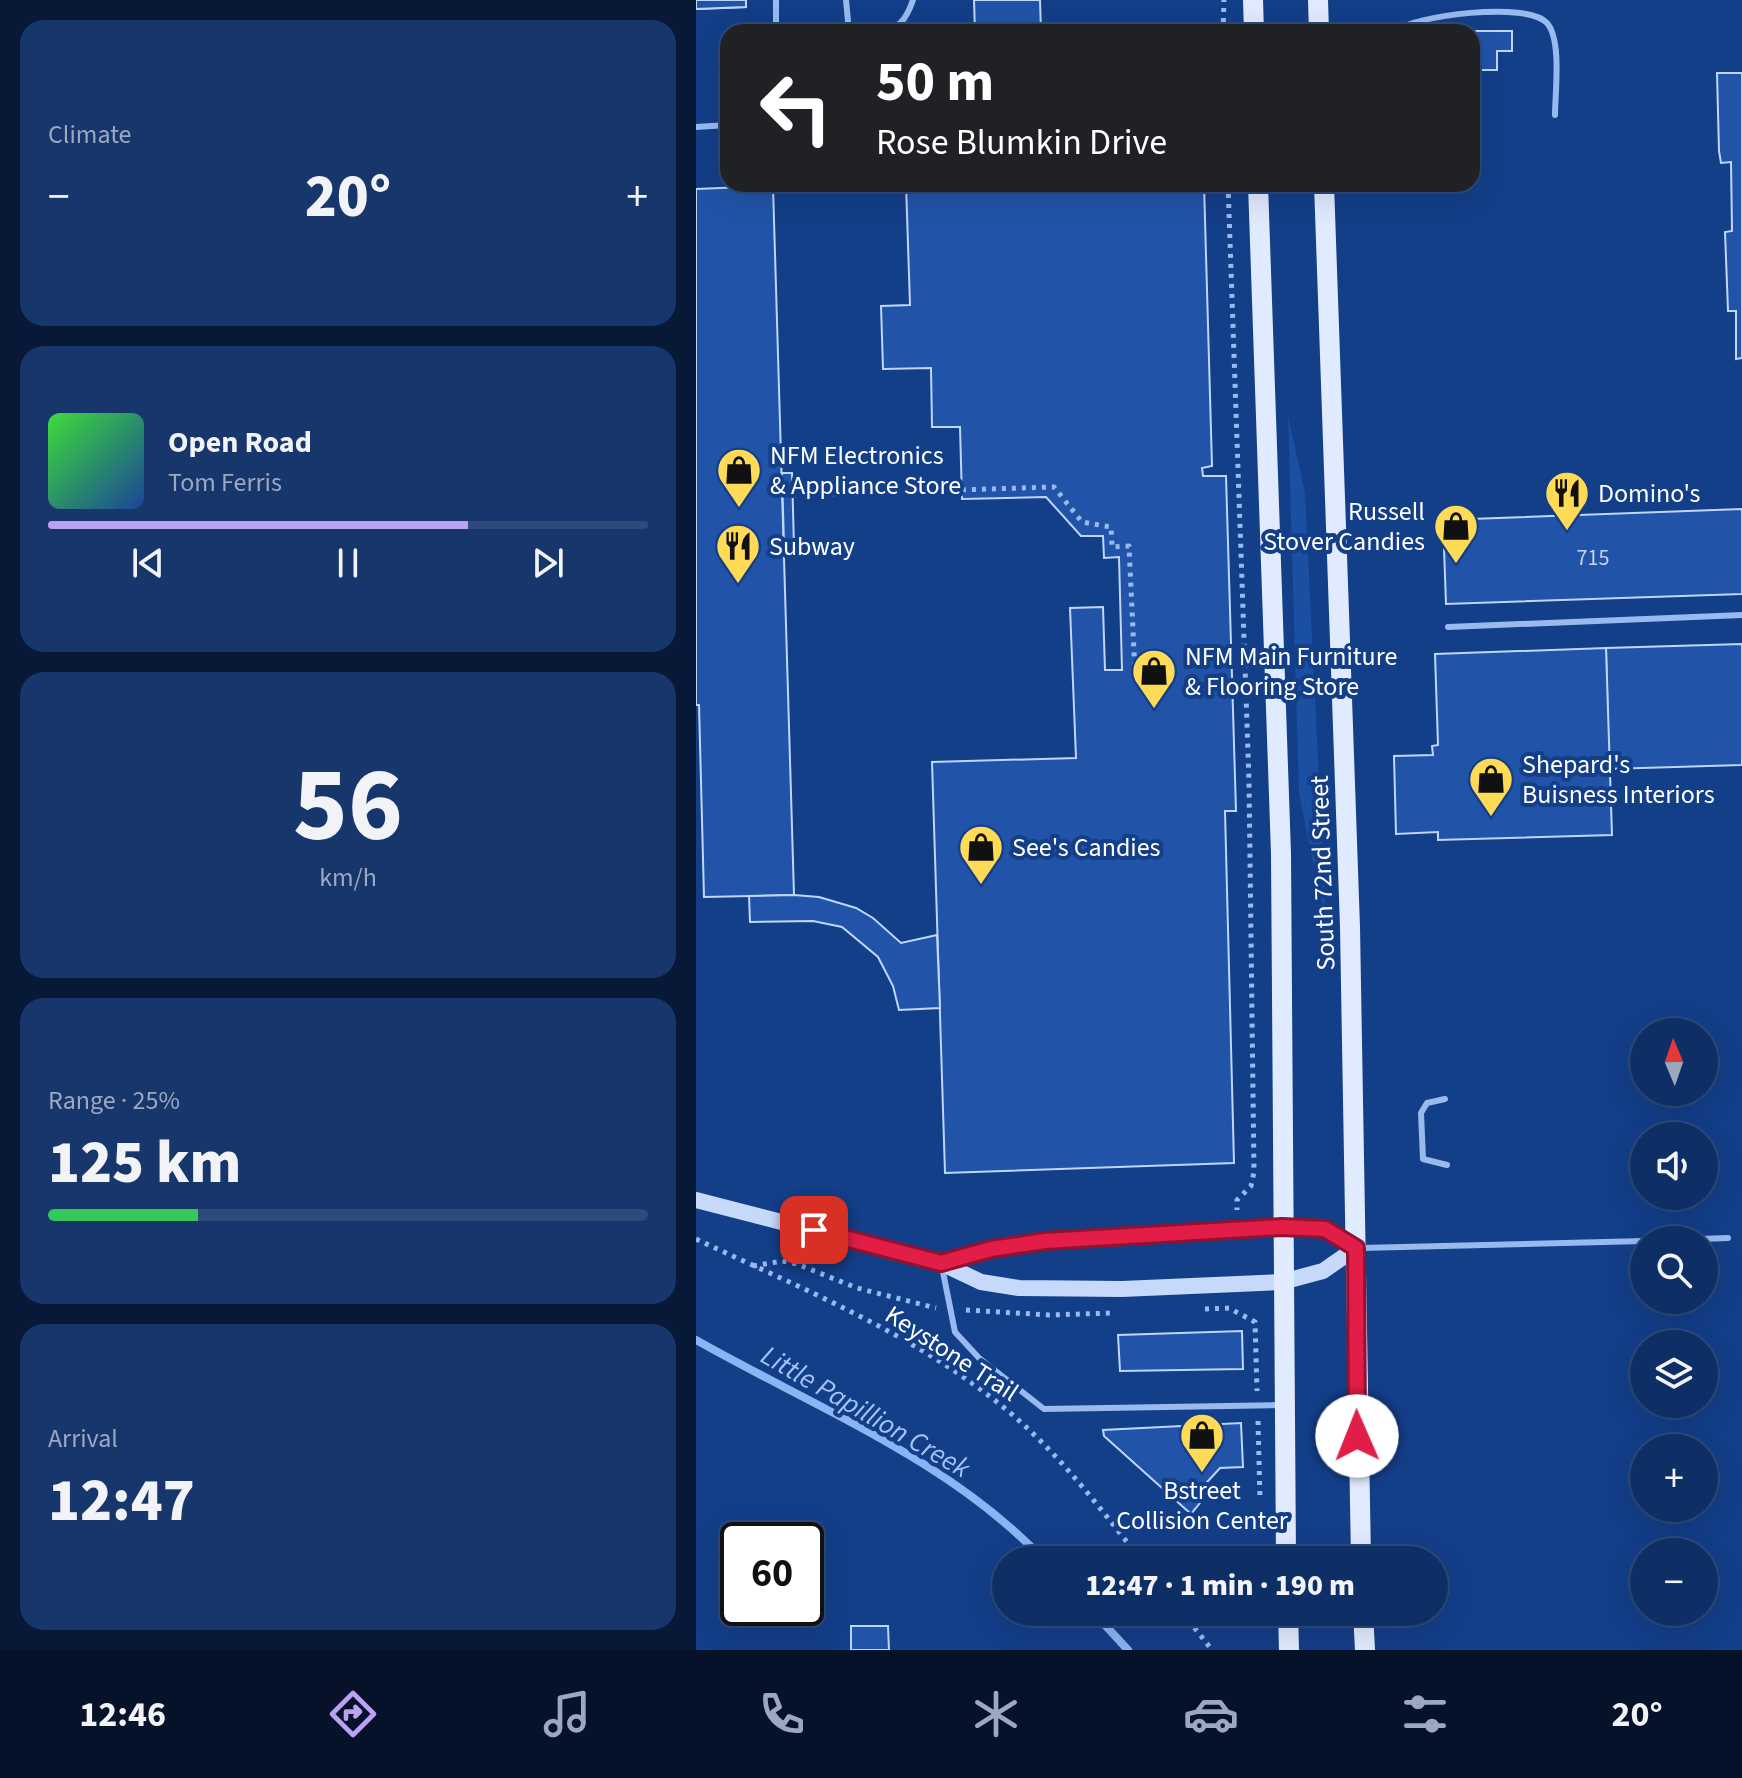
<!DOCTYPE html>
<meta charset="utf-8">
<style>
body{margin:0;font-family:"Source Sans 3",sans-serif;background:#17366c;color:#f1f3f6;height:100vh;display:flex;flex-direction:column;font-size:30px;white-space:nowrap}
*{box-sizing:border-box;margin:0}
p{font-size:26px;color:#9ba8bf}
.icon{flex:none;width:44px;height:44px;fill:none;stroke:currentColor;stroke-width:2;stroke-linecap:round;stroke-linejoin:round}
.map{position:relative;flex:1;overflow:hidden}
.side{display:flex;flex-direction:column;gap:20px;padding:20px;background:#081938;width:696px}
.side>*{flex:none}
.guide{position:absolute;left:24px;top:24px;width:760px;height:168px;border-radius:24px;box-shadow:0 8px 32px #0002,0 0 0 2px #2e4a7a;background:#202124;color:#fff;overflow:hidden}
.needle{width:52px;rotate:358deg}
.buttons{position:absolute;left:934px;top:1018px;display:grid;gap:16px}
.buttons a{display:grid;place-items:center;width:88px;height:88px;border-radius:50%;background:#0e2e66;box-shadow:0 8px 32px #0002,0 0 0 2px #2e4a7a;font-size:40px}
.speed{position:absolute;left:24px;top:1522px;display:flex;gap:16px;font-size:40px;font-weight:700;text-align:center}
.speed>*{display:grid;place-content:center;width:104px;height:104px;border-radius:50%;background:#0e2e66;box-shadow:0 8px 32px #0002,0 0 0 2px #2e4a7a;line-height:1}
.speed .limit{border:4px solid #111;border-radius:12px;background:#fff;color:#111}
.pin{position:absolute;display:grid;place-items:center;width:68px;height:68px;color:#fff;margin:-34px;border-radius:16px;box-shadow:0 4px 12px #0006}
.me{position:absolute;width:88px;margin:-44px;rotate:359deg;stroke-linejoin:round;filter:drop-shadow(0 0 6px #0008)}
.turn{display:flex;align-items:center;gap:28px;height:168px;padding:0 24px;font-size:36px}
.turn .icon{width:104px;height:104px;stroke-width:2.5}
.turn b{display:block;font-size:56px;line-height:68px}
.big{font-size:60px;font-weight:800;line-height:1.1}
.side .widget{flex:1;display:flex;flex-direction:column;justify-content:center;gap:12px;min-width:0;padding:0 28px;border-radius:24px;background:#17366c}
.side .dial{align-items:center;gap:0}
.dial b{font-size:104px;line-height:1}
.song{display:flex;align-items:center;gap:24px}
.cover{width:96px;height:96px;border-radius:12px;background:linear-gradient(135deg,hsl(120 70% 55%),hsl(220 70% 35%))}
.played{height:8px;border-radius:4px;background:linear-gradient(90deg,#bca0f2 70%,#2e4a7a 70%)}
.keys{display:flex;justify-content:space-around;direction:ltr}
.heat{display:flex;justify-content:space-between;align-items:center;font-size:44px;direction:ltr}
.charge{height:12px;border-radius:6px;background:linear-gradient(90deg,#34c759 25%,#2e4a7a 0)}
.trip{position:absolute;left:296px;top:1546px;width:456px;height:80px;border-radius:40px;background:#0e2e66;box-shadow:0 8px 32px #0002,0 0 0 2px #2e4a7a;font-weight:800;line-height:80px;text-align:center}
.menu{display:flex;height:128px;justify-content:space-around;align-items:center;background:#061229;color:#9ba8bf}
.menu .icon{width:56px;height:56px}
.menu .current{color:#bca0f2}
.menu b{font-size:36px;color:#f1f3f6}
main{display:flex;flex:1;min-height:0}
.map>svg:first-child{display:block}
.green{fill:#1b4fa2}
.lines{fill:none;stroke-linecap:round;stroke-linejoin:round}
.stream{stroke:#8ab4f3;stroke-width:8}
.building{fill:#2154a8;stroke:#bfd6fc;stroke-width:2}
.path{stroke:#98baf0;stroke-width:5;stroke-dasharray:4 6;stroke-linecap:butt}
.service{stroke:#98baf0;stroke-width:6}
.secondary{stroke:#c6d9fb;stroke-width:16}
.primary{stroke:#e1ebff;stroke-width:20}
.route-casing{stroke:#92132f;stroke-width:20}
.route{stroke:#e11d48;stroke-width:14}
.labels{text-anchor:middle;stroke-width:8;stroke-linejoin:round;paint-order:stroke}
.number-label{font-size:22px;fill:#c8d4e9}
.poi-label{font-size:26px;fill:#fff;stroke:#133e88;text-anchor:start}
.street-label{font-size:26px;fill:#fff;stroke:#133e88}
.water-label{font-size:28px;font-style:italic;fill:#a4c4f7;stroke:#133e88}
</style>
<main>
<section class="side">
<div class="widget"><p>Climate</p>
<div class="heat"><a>−</a><b class="big">20°</b><a>+</a></div>
</div>
<div class="widget">
<div class="song"><i class="cover"></i><div><b>Open Road</b><p>Tom Ferris</p></div></div>
<div class="played"></div>
<div class="keys"><svg class="icon" aria-label="previous" viewBox="0 0 24 24"><path d="M18 5L8 12l10 7zM5 5v14"/></svg><svg class="icon" aria-label="pause" viewBox="0 0 24 24"><path d="M8 5v14M16 5v14"/></svg><svg class="icon" aria-label="next" viewBox="0 0 24 24"><path d="M6 5l10 7-10 7zM19 5v14"/></svg></div>
</div>
<div class="widget dial"><b>56</b><p>km/h</p></div>
<div class="widget"><p>Range · 25%</p><b class="big">125 km</b><div class="charge"></div></div>
<div class="widget"><p>Arrival</p><b class="big">12:47</b></div>
</section>
<div class="map">
<svg width="1046" height="1650" viewBox="0 0 1046 1650">
<rect width="100%" height="100%" fill="#133e88"/>
<path class="green" d="M592,416L609,492L630,924L603,795Z"/>
<g class="lines">
<g class="stream">
<path d="M0,1340C118,1407 254,1460 348,1560"/>
<path d="M397,1612L432,1650"/>
</g>
</g>
<g class="building">
<path d="M0,0H50V7L0,9Z"/>
<path d="M0,0H50V7L0,9Z"/>
<path d="M278,0H344L345,32H279Z"/>
<path d="M736,31H816V51H801V70H776V32Z"/>
<path d="M1021,73H1046V358L1040,359V311H1032L1029,232L1036,231L1035,162L1025,163L1023,151Z"/>
<path d="M210,184H508L516,466L506,468L507,476H530L540,811H529L538,1163L249,1173L236,762L380,758L374,608L407,607L409,670H426L423,557L408,558L407,536H385L350,497L266,499L264,427H236L235,368L187,369L185,306L214,305Z"/>
<path d="M77,186L98,895L8,897L3,705H0V189Z"/>
<path d="M86,473H96L98,546H88Z"/>
<path d="M1046,509V594L750,604L747,520Z"/>
<path d="M1046,644V765L913,769L910,648Z"/>
<path d="M910,648L916,835L742,840V832L700,834L698,756L737,755L736,746L742,745L739,654Z"/>
<path d="M98,895L123,897L160,908L177,918L205,943L241,935L244,1008L203,1010L197,986L182,957L146,927L117,921L54,922L53,896Z"/>
<path d="M546,1331L547,1369L424,1371L422,1335Z"/>
<path d="M545,1423L547,1467L524,1468L501,1493L507,1499L495,1514L408,1436L407,1430Z"/>
<path d="M155,1626H192L193,1650H155Z"/>
</g>
<g class="lines">
<g class="path">
<path d="M527,32L528,0"/>
<path d="M532,184L553,781L558,1172L555,1186L541,1200V1210"/>
<path d="M96,495L358,487L386,522L415,527L416,547L433,546L439,673"/>
<path d="M0,1239C102,1287 212,1331 301,1402C358,1447 401,1504 445,1560"/>
<path d="M57,1266L86,1261L101,1264L161,1288L240,1308"/>
<path d="M509,1309L533,1308L559,1322L561,1391"/>
<path d="M270,1310L353,1315L416,1313"/>
<path d="M562,1421L564,1499"/>
<path d="M486,1612L516,1650"/>
</g>
<g class="service">
<path d="M80,0V32"/>
<path d="M150,0L153,32"/>
<path d="M181,32C203,30 210,20 217,0"/>
<path d="M696,32C719,15 831,1 851,23C866,40 859,93 859,115"/>
<path d="M0,127L32,125"/>
<path d="M752,627L1046,615"/>
<path d="M749,1099L731,1103L725,1113L727,1159L751,1165"/>
<path d="M976,1240L1032,1238"/>
<path d="M664,1248L948,1241"/>
<path d="M246,1267L259,1332L283,1358L348,1409L584,1405"/>
</g>
<path class="secondary" d="M0,1200L245,1263L285,1282L323,1288L426,1289L586,1282L627,1271L660,1248L629,1229L586,1227L349,1241L295,1249L245,1263"/>
<g class="primary">
<path d="M557,0L558,32"/>
<path d="M622,0L623,32"/>
<path d="M562,184L585,854L590,1560"/>
<path d="M628,184L654,927L665,1560"/>
<path d="M592,1612L593,1650"/>
<path d="M667,1612L669,1650"/>
</g>
</g>
<g class="lines">
<g class="route-casing">
<path id="route" d="M118,1230L245,1263L295,1249L349,1241L586,1227L629,1229L660,1248L661,1436"/>
</g>
<use href="#route" class="route"/>
</g>
<defs>
<g id="shop-pin" transform="scale(2.3)"><path d="M0 17L-7.5 6A9.5 9.5 0 1 1 7.5 6Z" fill="#ffda57" stroke="#133e88"/><path d="M-5-2.5h2.3a2.7 3.5 0 0 1 5.4 0H5L5.5 6h-11ZM-1.5-2.5h3a1.5 2.3 0 0 0-3 0Z" fill="#111"/></g>
<g id="restaurant-pin" transform="scale(2.3)"><path d="M0 17L-7.5 6A9.5 9.5 0 1 1 7.5 6Z" fill="#ffda57" stroke="#133e88"/><path d="M-5-6h1v4h1v-4h1v4h1v-4h1v5L-1.5 .5V6h-2V.5L-5-1ZM5-6V6H3V1.5H1.5Q1.5-4 5-6Z" fill="#111"/></g>
</defs>
<g fill-rule="evenodd">
<use href="#shop-pin" x="43" y="470"/>
<use href="#restaurant-pin" x="871" y="493"/>
<use href="#shop-pin" x="760" y="526"/>
<use href="#restaurant-pin" x="42" y="546"/>
<use href="#shop-pin" x="458" y="671"/>
<use href="#shop-pin" x="795" y="779"/>
<use href="#shop-pin" x="285" y="847"/>
<use href="#shop-pin" x="506" y="1435"/>
</g>
<g class="labels">
<g class="number-label">
<text x="897" y="565">715</text>
</g>
<g class="poi-label">
<text x="74" y="464">NFM Electronics<tspan x="74" dy="30">&amp; Appliance Store</tspan></text>
<text x="902" y="502">Domino's</text>
<text x="729" y="520" text-anchor="end">Russell<tspan x="729" dy="30">Stover Candies</tspan></text>
<text x="73" y="555">Subway</text>
<text x="489" y="665">NFM Main Furniture<tspan x="489" dy="30">&amp; Flooring Store</tspan></text>
<text x="826" y="773">Shepard's<tspan x="826" dy="30">Buisness Interiors</tspan></text>
<text x="316" y="856">See's Candies</text>
<text x="506" y="1499" text-anchor="middle">Bstreet<tspan x="506" dy="30">Collision Center</tspan></text>
</g>
<g class="street-label">
<text transform="translate(626 873) rotate(-92)" y="9">South 72nd Street</text>
<text transform="translate(256 1353) rotate(33)" y="9">Keystone Trail</text>
</g>
<g class="water-label">
<text transform="translate(170 1411) rotate(30)" y="10">Little Papillion Creek</text>
</g>
</g>
</svg>
<div class="buttons">
<a><svg class="needle" viewBox="-14 -14 28 28"><path d="M0-13l5 13h-10z" fill="#e53935"/><path d="M0 13l5-13h-10z" fill="#9ba8bf"/></svg></a>
<a><svg class="icon" aria-label="sound" viewBox="0 0 24 24"><path d="M4 9h4l5-4v14l-5-4H4zM17 9q2 3 0 6"/></svg></a>
<a><svg class="icon" aria-label="search" viewBox="0 0 24 24"><circle cx="10" cy="10" r="6"/><path d="M15 15l6 6"/></svg></a>
<a><svg class="icon" aria-label="layers" viewBox="0 0 24 24"><path d="M12 4l9 5-9 5-9-5zM3 14l9 5 9-5"/></svg></a>
<a>+</a>
<a>−</a>
</div>
<div class="speed"><div class="limit">60</div></div>
<div class="pin" style="left:118px;top:1230px;background:#d93025"><svg class="icon" aria-label="arrive" viewBox="0 0 24 24"><path d="M6 21V4h12l-3 4 3 4H6"/></svg></div>
<svg class="me" style="left:661px;top:1436px" viewBox="-20 -20 40 40"><circle r="19" fill="#fff"/><path d="M0-13L10 11 0 6-10 11z" fill="#e11d48"/></svg>
<div class="trip">12:47 · 1 min · 190 m</div>
<div class="guide">
<div class="turn"><svg class="icon" aria-label="left" viewBox="0 0 24 24"><path d="M17 20v-9H6M10 6l-5 5 5 5"/></svg><div><b>50 m</b>Rose Blumkin Drive</div></div>
</div>
</div>
</main>
<nav class="menu">
<b>12:46</b>
<svg class="icon current" aria-label="directions" viewBox="0 0 24 24"><path d="M12 3l9 9-9 9-9-9zM9 14v-3h6M13 9l2 2-2 2"/></svg>
<svg class="icon" aria-label="music" viewBox="0 0 24 24"><path d="M9 18V5l10-2v13"/><circle cx="6" cy="18" r="3"/><circle cx="16" cy="16" r="3"/></svg>
<svg class="icon" aria-label="phone" viewBox="0 0 24 24"><path d="M5 4h4l2 5-3 2q2 4 5 5l2-3 5 2v4C11 20 4 13 5 4z"/></svg>
<svg class="icon" aria-label="climate" viewBox="0 0 24 24"><path d="M12 3v18M4 7l16 10M4 17L20 7"/></svg>
<svg class="icon" aria-label="car" viewBox="0 0 24 24"><path d="M5 17H2v-5l4-1 3-4h7l3 4 3 1v5h-3M9 17h6M6 11h13"/><circle cx="7" cy="17" r="2"/><circle cx="17" cy="17" r="2"/></svg>
<svg class="icon" aria-label="filters" viewBox="0 0 24 24"><path d="M4 7h16M4 17h16"/><circle cx="9" cy="7" r="2"/><circle cx="15" cy="17" r="2"/></svg>
<b>20°</b>
</nav>
